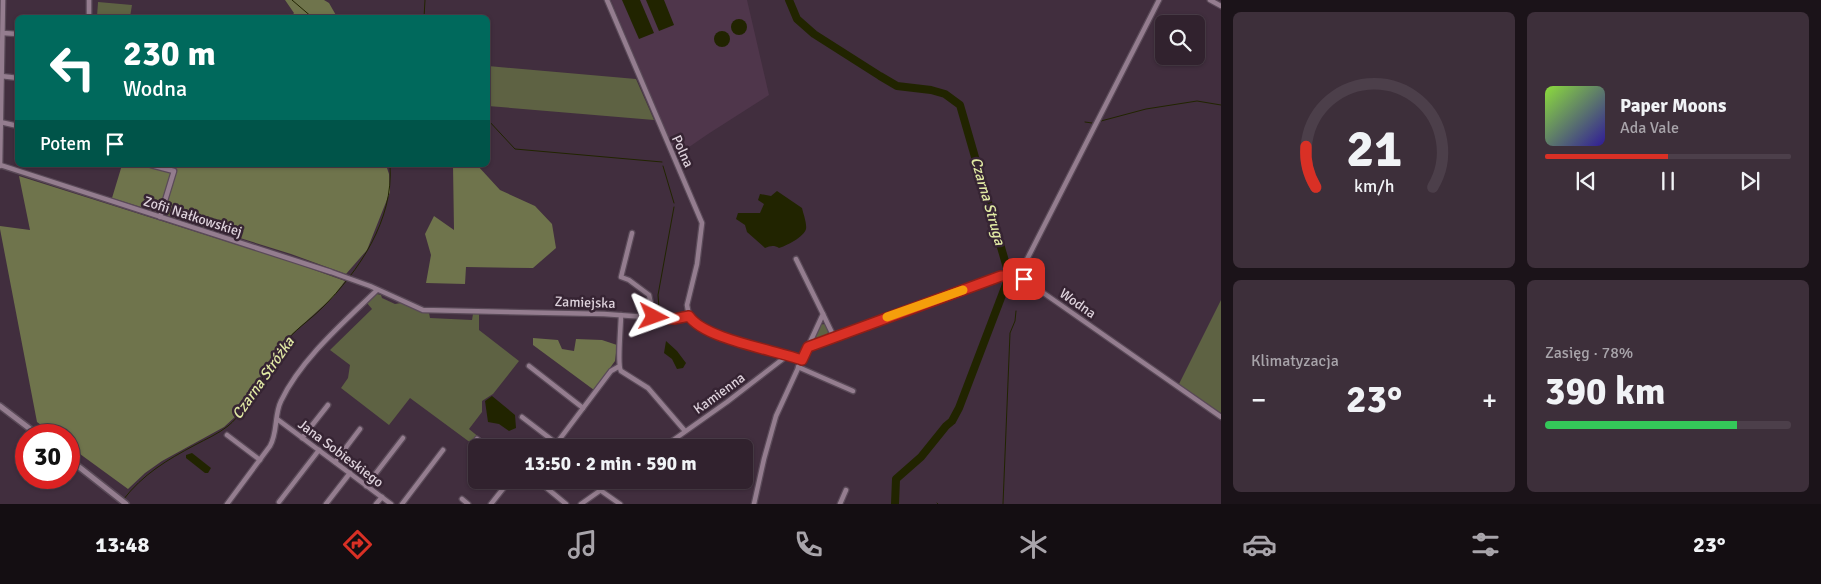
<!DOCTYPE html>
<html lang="pl">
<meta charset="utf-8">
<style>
body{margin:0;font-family:Signika,sans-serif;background:#3d2f3a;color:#f1f3f6;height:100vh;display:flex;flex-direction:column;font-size:19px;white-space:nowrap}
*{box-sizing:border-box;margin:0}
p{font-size:16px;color:#a8a4aa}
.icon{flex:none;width:28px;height:28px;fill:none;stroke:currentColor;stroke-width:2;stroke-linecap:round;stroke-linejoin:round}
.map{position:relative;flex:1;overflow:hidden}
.drawer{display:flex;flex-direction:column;gap:12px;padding:12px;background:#1b1319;width:600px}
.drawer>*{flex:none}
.top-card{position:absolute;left:15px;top:15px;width:475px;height:152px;border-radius:8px;box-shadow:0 1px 4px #0004,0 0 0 1px #4c3f4a;background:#00695c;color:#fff;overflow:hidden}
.fabs{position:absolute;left:1155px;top:15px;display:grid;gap:10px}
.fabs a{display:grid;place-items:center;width:50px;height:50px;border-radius:8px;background:#31222e;box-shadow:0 1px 4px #0004,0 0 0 1px #4c3f4a;font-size:25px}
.speed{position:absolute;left:15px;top:424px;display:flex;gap:10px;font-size:25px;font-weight:700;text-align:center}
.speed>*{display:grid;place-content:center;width:65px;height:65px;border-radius:50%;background:#31222e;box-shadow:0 1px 4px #0004,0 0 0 1px #4c3f4a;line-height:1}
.speed .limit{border:8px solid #d22;background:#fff;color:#111}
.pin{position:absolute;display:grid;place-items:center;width:42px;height:42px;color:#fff;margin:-21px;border-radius:10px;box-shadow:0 2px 8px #0006}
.me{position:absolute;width:55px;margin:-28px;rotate:94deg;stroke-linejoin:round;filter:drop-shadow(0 0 4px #0008)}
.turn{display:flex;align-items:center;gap:18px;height:105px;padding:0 25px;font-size:22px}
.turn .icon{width:65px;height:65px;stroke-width:2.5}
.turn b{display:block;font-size:35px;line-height:42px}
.then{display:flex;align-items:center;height:48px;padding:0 25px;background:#0003;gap:10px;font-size:19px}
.big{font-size:38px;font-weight:700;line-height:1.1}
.drawer .widget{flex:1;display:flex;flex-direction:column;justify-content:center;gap:8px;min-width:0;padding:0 18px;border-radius:8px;background:#3d2f3a}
.drawer .dial{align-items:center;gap:0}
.dial svg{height:130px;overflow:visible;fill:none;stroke:#4c3f4a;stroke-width:7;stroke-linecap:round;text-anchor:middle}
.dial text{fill:#f1f3f6;stroke:none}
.song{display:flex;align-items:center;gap:15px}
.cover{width:60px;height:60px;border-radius:8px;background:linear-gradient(135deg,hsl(90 70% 55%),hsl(250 70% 35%))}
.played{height:5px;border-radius:2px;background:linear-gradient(90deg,#d93025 50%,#4c3f4a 50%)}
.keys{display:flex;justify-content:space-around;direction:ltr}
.heat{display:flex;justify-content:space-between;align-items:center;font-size:28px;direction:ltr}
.charge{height:8px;border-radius:4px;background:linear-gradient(90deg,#34c759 78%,#4c3f4a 0)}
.drawer .tiles{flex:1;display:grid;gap:12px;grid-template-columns:repeat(2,1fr)}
.trip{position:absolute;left:468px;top:439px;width:285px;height:50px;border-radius:8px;background:#31222e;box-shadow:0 1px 4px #0004,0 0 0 1px #4c3f4a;font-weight:700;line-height:50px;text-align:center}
.tabs{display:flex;height:80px;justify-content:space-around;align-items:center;background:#140e12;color:#a8a4aa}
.tabs .icon{width:35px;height:35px}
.tabs .selected{color:#d93025}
.tabs b{font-size:22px;color:#f1f3f6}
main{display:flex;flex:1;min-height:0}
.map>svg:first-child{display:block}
.built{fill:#4f364b}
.green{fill:#5e6243}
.forest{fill:#6f744c}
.water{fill:#212400}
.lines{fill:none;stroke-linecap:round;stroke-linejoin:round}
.stream{stroke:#212400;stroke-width:1}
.river{stroke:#212400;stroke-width:8}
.minor-casing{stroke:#5a4a58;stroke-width:7}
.tertiary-casing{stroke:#5a4a58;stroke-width:8}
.minor{stroke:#947d8f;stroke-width:4.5}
.tertiary{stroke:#947d8f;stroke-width:5}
.route-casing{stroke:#8d1f18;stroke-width:12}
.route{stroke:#d93025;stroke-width:9}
.slow{stroke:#f59e0b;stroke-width:9}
.labels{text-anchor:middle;stroke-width:5;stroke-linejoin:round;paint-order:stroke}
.street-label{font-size:14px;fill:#ded2dc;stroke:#362433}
.water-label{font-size:15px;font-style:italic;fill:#e0e8a3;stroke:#362433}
</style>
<main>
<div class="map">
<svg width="1221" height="504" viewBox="0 0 1221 504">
<rect width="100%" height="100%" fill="#412e3e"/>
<path class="built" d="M611,0H747L769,95L708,134L676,156Z"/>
<g class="green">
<path d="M98,2L132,5L130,17H97Z"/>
<path d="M488,66L636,79L654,120L488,106Z"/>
<path d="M377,294L381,295L382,298L395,304L401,303L429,313L430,318L472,320L473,314H479V330L519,361L493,394L482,401V412L469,429L480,438L475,446L410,398L389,425L341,388L348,378L350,365L330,350L372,309L367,303Z"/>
<path d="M1221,300V413L1179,384Z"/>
<path d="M823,324L826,325C830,335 828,337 818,341L816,337L821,325Z"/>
</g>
<g class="forest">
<path d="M285,0H324L329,3L337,17H291L294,13Z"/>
<path d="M122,165H151L174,171L176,165H386L389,174L390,192L367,250L346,274L291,254L112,198Z"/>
<path d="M453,165H477L500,190L535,206L552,224L556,248L533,268L466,267L465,284L426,283L431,255L425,234L434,216L454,230Z"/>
<path d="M19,176L292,262L345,281L333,297L281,344L236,416L224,427L162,461L145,473L128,489L69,446V435H55L37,422L0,229V226L30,230Z"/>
<path d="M533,338L558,340L562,349L574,351L576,339L602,340L617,345L615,361L594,390L533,345Z"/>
</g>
<g class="water">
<path d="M622,0H640L654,33L639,39Z"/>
<path d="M646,0H664L674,25L659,31Z"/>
<circle cx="739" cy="27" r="8"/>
<circle cx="722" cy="39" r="8"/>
<path d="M777,191L802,208C803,213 807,223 806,229C804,237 786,246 779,248C774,245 770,246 765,248L747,232L745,225L736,219L738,213H760L764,204L758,200L760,194L771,196Z"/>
<path d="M666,341L677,351L686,363L683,368L677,369L672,359L664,353Z"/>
<path d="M492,396L515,415L516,428L509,431L499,424L488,422L485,401Z"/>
<path d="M192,453L211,468L208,473H205L186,458V455Z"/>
</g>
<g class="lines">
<g class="stream">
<path d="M292,0L313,18"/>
<path d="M424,18L425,0"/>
<path d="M488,120L515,149L662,162"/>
<path d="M1101,121L1146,109L1197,101L1221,105"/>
<path d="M1085,122L1092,123"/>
<path d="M663,166L674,203"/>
<path d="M659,308L658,295L674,207"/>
<path d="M123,500C143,474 167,460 195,445C206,439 218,434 228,426C251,407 265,369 283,345C294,330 309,321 322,308C359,271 394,220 390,165"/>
<path d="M937,503L938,504"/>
<path d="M1003,504L1010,333L1015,321L1016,311"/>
</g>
<path class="river" d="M789,0L797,19L814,34L880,76L897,86L931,90L945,94L960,105L1007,268V282L959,408L952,421L946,426L921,457L896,479L895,504"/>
<g class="minor-casing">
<g id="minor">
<path d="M89,0V18"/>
<path d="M607,0L702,223L697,264L687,305L689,316L700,327L720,336L801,360"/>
<path d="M1210,0L1221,6"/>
<path d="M3,33L18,34"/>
<path d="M1,76L18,78"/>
<path d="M0,122L18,126"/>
<path d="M0,165L331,272L370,286L423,310L604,314L674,319L689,316"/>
<path d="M151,165L174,171L160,217"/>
<path d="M0,166L3,0"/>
<path d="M632,233L621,277L629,280L649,295L654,317"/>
<path d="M1018,277L1159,0"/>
<path d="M823,314L834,337"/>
<path d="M621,315C621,325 617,366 621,371L648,388L685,431"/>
<path d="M807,347L1001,276H1012L1025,280L1221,417"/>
<path d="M529,366L583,408"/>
<path d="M798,367L853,391"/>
<path d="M522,417L556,443"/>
<path d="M277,419L391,504"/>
<path d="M227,435L260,460"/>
<path d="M302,438L328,405"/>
<path d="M477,439L488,448"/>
<path d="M553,448L611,371L618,367"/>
<path d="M662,448L727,402L788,355"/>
<path d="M335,462L360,429"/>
<path d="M537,480L566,504"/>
<path d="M366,486L403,438"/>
<path d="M600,490L620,504"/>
<path d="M462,499L468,504"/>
<path d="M279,502L319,450"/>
<path d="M227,504L270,446C278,432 274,415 281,401C301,359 344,322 377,290"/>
<path d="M326,504L350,473"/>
<path d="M376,504L382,497"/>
<path d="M402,504L443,450"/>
<path d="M491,504L510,480"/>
<path d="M581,504L615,480"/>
<path d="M754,504L764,459L776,416L823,314L796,259"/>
<path d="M840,504L846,490"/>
</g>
</g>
<g class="tertiary-casing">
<g id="tertiary">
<path d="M0,406L38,435"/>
<path d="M69,459L126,504"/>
</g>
</g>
<use href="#minor" class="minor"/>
<use href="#tertiary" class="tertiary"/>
</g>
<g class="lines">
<g class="route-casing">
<path id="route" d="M654,317L674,319L689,316C704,339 775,350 802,360L808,347L1001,276H1012L1024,279"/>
</g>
<use href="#route" class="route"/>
<path class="slow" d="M887,317L963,290"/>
</g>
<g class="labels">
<g class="street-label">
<text transform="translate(683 151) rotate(66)" y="5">Polna</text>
<text transform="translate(193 216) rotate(18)" y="5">Zofii Nałkowskiej</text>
<text transform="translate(585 302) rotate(2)" y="5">Zamiejska</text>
<text transform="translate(1078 303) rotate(35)" y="5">Wodna</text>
<text transform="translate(719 393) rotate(-36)" y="5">Kamienna</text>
<text transform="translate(341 453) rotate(37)" y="5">Jana Sobieskiego</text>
</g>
<g class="water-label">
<text transform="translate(988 201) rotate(74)" y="5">Czarna Struga</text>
<text transform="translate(263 378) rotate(-55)" y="5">Czarna Stróżka</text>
</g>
</g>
</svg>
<div class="fabs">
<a><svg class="icon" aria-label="search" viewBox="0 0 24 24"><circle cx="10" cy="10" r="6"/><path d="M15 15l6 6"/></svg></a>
</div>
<div class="speed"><div class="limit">30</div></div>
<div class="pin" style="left:1024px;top:279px;background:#d93025"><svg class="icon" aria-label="arrive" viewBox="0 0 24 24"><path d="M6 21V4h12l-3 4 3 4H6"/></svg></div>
<svg class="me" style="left:654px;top:317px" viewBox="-20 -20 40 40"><path d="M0-17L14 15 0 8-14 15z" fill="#d93025" stroke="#fff" stroke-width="4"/></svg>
<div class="trip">13:50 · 2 min · 590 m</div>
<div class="top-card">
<div class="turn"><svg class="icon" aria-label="left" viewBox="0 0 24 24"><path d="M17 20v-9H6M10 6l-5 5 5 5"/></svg><div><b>230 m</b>Wodna</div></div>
<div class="then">Potem<svg class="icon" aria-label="arrive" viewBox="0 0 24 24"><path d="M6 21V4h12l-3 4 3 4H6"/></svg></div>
</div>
</div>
<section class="drawer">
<div class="tiles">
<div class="widget dial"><svg viewBox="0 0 100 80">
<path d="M14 69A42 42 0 1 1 86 69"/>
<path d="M14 69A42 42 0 0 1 8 44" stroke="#d93025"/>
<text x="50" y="56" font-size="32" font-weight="700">21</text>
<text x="50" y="72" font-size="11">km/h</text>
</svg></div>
<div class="widget">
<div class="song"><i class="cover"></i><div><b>Paper Moons</b><p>Ada Vale</p></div></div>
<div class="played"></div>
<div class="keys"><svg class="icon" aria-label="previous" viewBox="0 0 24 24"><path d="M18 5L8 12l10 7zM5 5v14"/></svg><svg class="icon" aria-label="pause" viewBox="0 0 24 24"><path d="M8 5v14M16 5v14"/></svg><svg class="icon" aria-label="next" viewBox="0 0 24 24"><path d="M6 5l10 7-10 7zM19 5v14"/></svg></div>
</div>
<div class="widget"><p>Klimatyzacja</p>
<div class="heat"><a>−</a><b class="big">23°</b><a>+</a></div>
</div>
<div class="widget"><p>Zasięg · 78%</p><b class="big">390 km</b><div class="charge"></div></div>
</div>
</section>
</main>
<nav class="tabs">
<b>13:48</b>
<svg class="icon selected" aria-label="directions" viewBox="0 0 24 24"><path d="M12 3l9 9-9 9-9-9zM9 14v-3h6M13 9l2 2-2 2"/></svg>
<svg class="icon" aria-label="music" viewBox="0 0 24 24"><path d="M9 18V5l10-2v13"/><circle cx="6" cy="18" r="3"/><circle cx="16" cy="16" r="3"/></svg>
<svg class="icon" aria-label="phone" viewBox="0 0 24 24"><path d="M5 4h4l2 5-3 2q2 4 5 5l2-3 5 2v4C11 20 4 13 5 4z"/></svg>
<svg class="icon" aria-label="climate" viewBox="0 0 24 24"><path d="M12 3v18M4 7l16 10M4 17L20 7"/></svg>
<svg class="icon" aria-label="car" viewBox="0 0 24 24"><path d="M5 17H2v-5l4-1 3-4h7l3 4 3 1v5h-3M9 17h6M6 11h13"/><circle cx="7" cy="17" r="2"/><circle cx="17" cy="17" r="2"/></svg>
<svg class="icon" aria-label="filters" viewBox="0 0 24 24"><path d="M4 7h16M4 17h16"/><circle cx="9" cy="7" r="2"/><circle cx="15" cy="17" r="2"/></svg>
<b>23°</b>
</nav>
